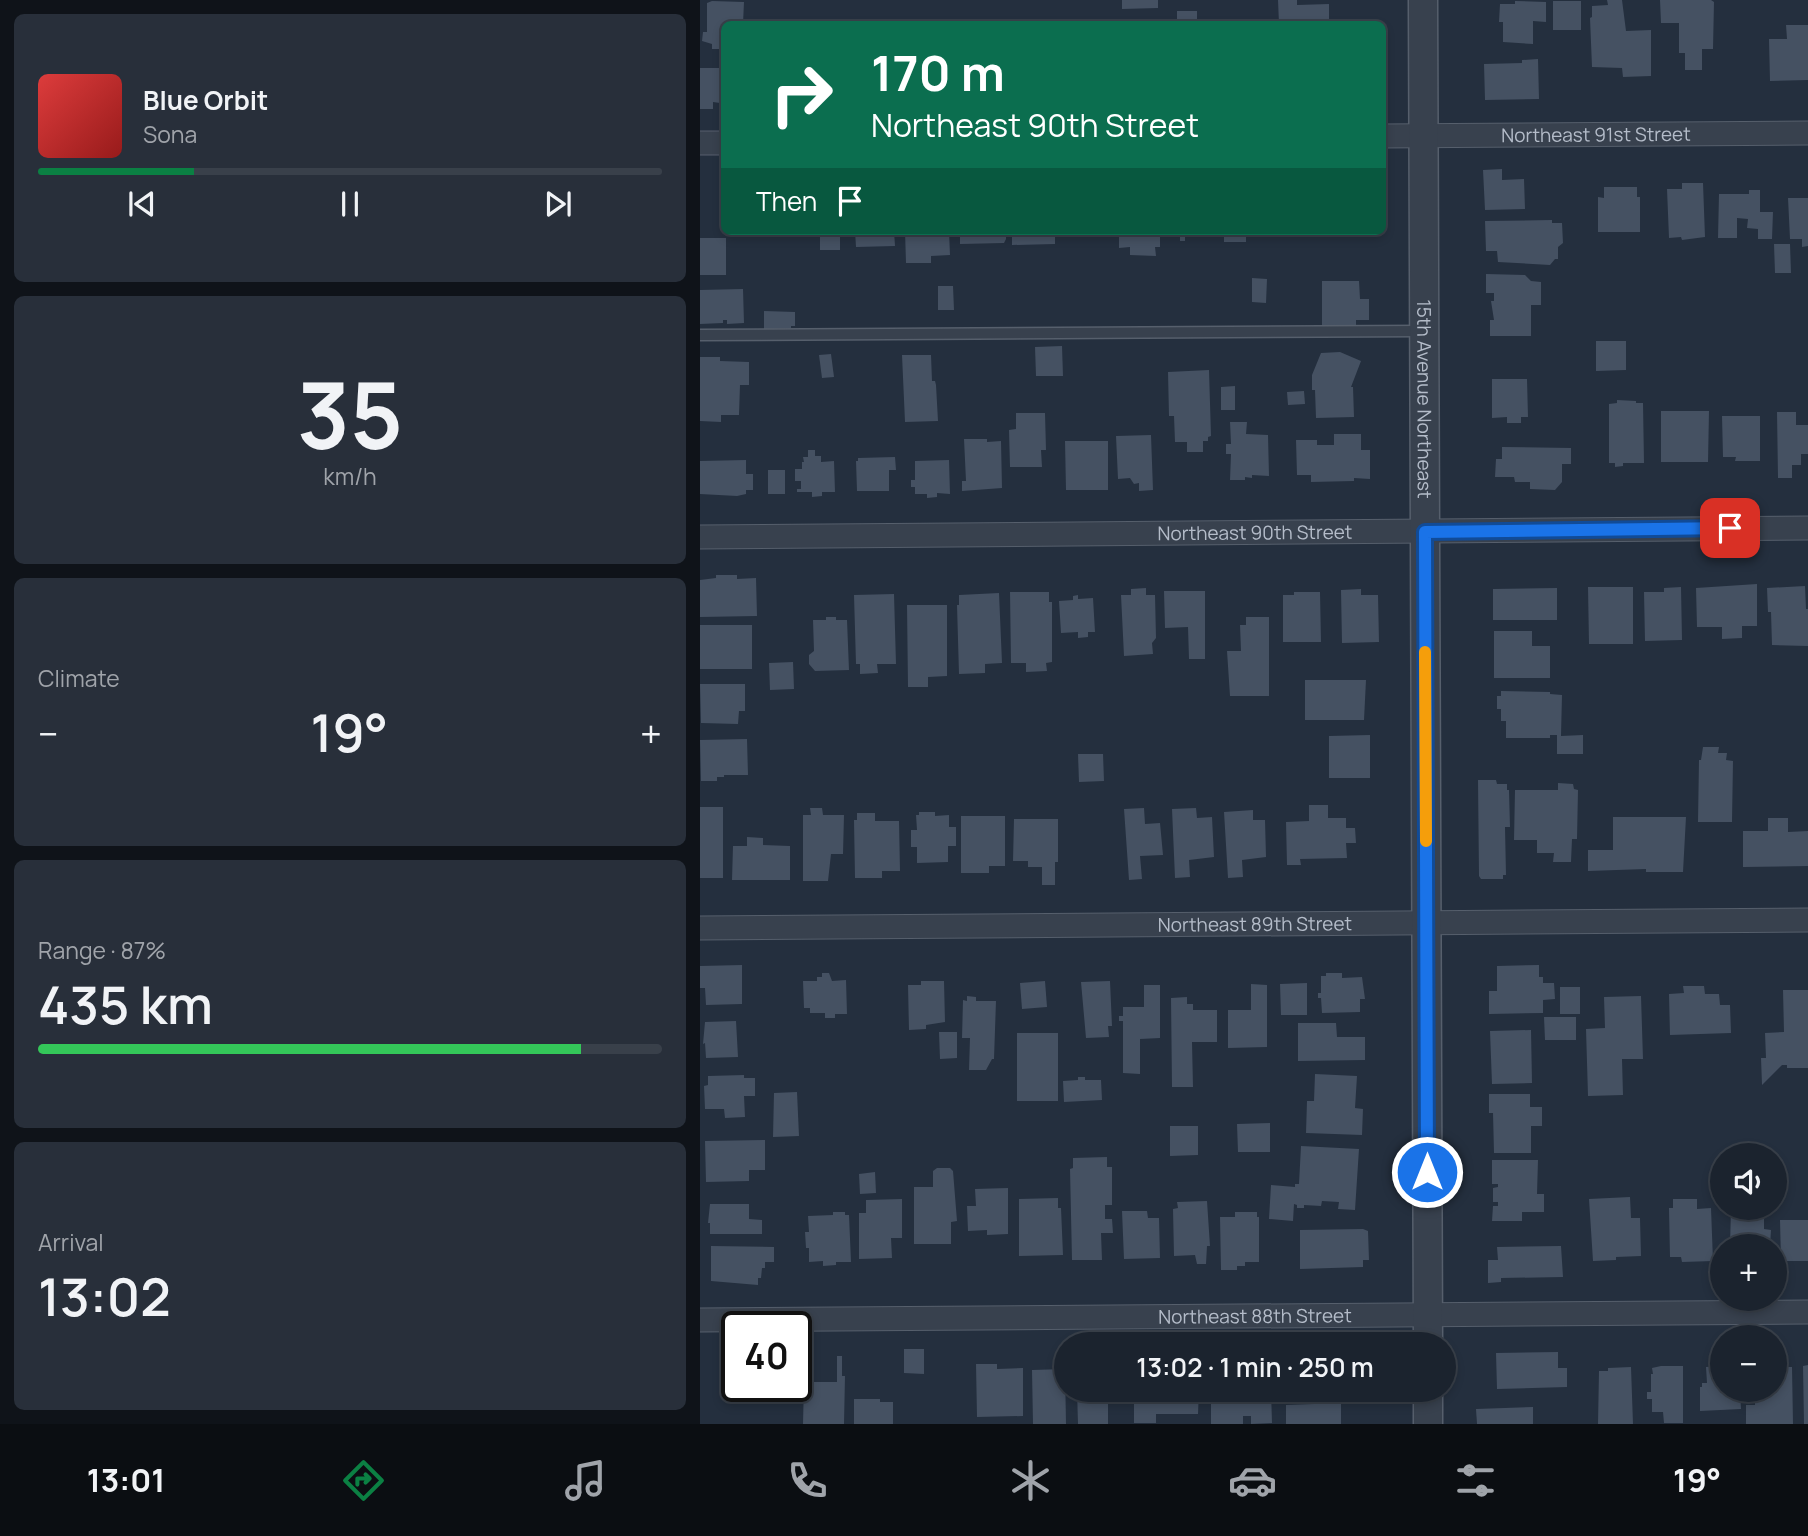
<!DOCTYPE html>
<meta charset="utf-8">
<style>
body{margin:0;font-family:Manrope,sans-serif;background:#282f3a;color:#f1f3f6;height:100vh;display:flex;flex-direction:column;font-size:26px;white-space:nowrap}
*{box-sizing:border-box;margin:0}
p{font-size:23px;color:#a0a4aa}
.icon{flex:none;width:38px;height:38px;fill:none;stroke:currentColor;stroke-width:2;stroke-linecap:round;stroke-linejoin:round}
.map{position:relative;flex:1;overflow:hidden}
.details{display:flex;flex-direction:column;gap:14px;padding:14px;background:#0f1319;width:700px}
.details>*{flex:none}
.guide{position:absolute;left:21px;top:21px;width:665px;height:214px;border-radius:10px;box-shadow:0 4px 10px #0003,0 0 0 2px #39404a;background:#0b6e4f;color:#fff;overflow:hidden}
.buttons{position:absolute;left:1010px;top:1143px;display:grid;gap:14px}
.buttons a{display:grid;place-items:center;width:77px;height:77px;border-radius:50%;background:#1b232e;box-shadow:0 4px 10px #0003,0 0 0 2px #39404a;font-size:35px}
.speed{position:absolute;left:21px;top:1311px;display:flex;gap:14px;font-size:35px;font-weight:700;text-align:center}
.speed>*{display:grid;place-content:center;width:91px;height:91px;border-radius:50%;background:#1b232e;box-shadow:0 4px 10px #0003,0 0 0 2px #39404a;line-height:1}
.speed .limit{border:4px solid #111;border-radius:10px;background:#fff;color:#111}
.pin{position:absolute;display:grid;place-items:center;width:60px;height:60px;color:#fff;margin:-30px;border-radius:14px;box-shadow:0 4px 10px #0006}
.me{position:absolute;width:77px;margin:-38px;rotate:0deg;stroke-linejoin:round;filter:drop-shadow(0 0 5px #0008)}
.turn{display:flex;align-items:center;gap:24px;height:147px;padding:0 35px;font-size:32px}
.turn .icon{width:91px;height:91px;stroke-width:2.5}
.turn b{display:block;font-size:49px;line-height:60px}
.then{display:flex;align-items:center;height:66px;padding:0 35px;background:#0003;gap:14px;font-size:26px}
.big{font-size:52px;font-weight:600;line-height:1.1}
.details .tile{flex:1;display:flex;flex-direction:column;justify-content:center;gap:10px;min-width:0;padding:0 24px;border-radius:10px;background:#282f3a}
.details .dial{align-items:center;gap:0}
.dial b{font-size:91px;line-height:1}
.song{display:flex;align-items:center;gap:21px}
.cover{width:84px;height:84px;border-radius:10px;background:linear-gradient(135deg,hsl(0 70% 55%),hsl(0 70% 35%))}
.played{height:7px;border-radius:4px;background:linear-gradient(90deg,#0b8043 25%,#39404a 25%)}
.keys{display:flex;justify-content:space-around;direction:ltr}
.heat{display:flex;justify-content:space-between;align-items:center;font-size:38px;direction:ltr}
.charge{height:10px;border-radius:5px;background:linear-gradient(90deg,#34c759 87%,#39404a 0)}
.trip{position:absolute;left:354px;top:1332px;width:402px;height:70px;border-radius:35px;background:#1b232e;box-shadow:0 4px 10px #0003,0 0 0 2px #39404a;font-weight:600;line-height:70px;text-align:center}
.dock{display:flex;height:112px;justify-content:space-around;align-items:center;background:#0b0e12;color:#a0a4aa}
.dock .icon{width:49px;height:49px}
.dock .on{color:#0b8043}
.dock b{font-size:32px;color:#f1f3f6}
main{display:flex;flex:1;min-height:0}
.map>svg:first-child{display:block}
.building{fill:#455162}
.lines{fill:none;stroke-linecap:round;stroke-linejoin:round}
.service-casing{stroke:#565f6c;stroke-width:13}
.minor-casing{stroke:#565f6c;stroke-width:25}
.tertiary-casing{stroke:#565f6c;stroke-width:31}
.service{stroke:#38414e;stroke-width:10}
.minor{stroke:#38414e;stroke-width:23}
.tertiary{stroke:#38414e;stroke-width:28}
.route-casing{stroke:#114b97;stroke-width:18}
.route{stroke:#1a73e8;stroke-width:12}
.slow{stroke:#f59e0b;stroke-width:12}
.labels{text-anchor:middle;stroke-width:7;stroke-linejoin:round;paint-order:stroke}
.street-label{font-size:19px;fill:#b4bcc9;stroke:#1d2633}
</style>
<main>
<section class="details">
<div class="tile">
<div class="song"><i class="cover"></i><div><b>Blue Orbit</b><p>Sona</p></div></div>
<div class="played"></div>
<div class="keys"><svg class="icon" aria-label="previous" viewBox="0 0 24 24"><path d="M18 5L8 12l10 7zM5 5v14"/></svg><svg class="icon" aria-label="pause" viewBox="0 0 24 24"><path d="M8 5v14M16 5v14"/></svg><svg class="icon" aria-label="next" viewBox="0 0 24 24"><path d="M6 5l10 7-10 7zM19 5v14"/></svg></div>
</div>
<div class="tile dial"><b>35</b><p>km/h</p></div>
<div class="tile"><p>Climate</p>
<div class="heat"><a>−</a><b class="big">19°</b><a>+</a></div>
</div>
<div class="tile"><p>Range · 87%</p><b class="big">435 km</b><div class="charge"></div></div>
<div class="tile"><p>Arrival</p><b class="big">13:02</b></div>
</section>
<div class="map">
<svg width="1108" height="1424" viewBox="0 0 1108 1424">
<rect width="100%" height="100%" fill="#242f3e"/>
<g class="building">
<path d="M422,0H458V8L422,9Z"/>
<path d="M578,0H597V5L629,4V24H579Z"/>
<path d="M907,0H922L926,31L951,30V76L923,77L922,68L892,67L890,18L892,17V6L908,5Z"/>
<path d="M960,0H1011L1014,2L1013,49H1002V70H985V53H979V23H961Z"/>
<path d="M12,1L44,2L43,24H24V49H12V44L2,41L3,32H7V3Z"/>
<path d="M815,1L846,2V22L833,21V44L803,42V22H799L800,4H815Z"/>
<rect x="853" y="1" width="28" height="29"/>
<rect x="477" y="11" width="20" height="13"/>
<rect x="317" y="21" width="14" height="3"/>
<path d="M1086,25H1108V80L1070,81L1069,39H1087Z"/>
<path d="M838,59L839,99L785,100L784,64L822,63V60Z"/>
<path d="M0,68H24V87H21L20,103L13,102V109H0Z"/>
<path d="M802,169V180L824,179L825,209L785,210L783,170Z"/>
<path d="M982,183H1003L1005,237L982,240L981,237L969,238L967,189H982Z"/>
<path d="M904,187H937V197H940V232H898V197L904,198Z"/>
<path d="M1049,190H1060V212H1073L1072,239H1058V229L1047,228L1048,219L1037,218V238H1018L1019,194H1049Z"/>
<path d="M1088,198H1108V246L1102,247V239H1090Z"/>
<path d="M852,220V223H862L863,243L858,247V259H855L850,265L798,262L797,251H786L785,221Z"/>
<rect x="120" y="231" width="20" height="19"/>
<path d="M155,231H194L195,246L156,247Z"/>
<path d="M205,231H249L250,255L231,256V263H206Z"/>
<path d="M260,231H306V239L304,243L260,244Z"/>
<path d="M312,231H355V244L312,245Z"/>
<path d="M419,231H460V247H455L456,256L430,255V247L419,248Z"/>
<path d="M473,231H506V237H485V241H480V237H473Z"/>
<path d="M524,231H562V234H546V242H524Z"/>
<rect x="0" y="238" width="26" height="37"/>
<path d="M1074,244H1090L1091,273H1075Z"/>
<path d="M786,274L825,275L831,281L841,282V305H831V336H790V320H794L791,301H794V293H786Z"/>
<path d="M552,278L567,279L566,303L552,302Z"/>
<path d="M622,281H659L660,299H669V320H656V325H622Z"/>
<path d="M238,286H253L254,310H238Z"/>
<path d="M43,289L44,323L27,324V320H23V323L0,324V290Z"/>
<path d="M64,311L95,312V326H91V328L64,329Z"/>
<path d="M896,341H926V370L896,371Z"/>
<path d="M362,346L363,376H336L335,347Z"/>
<path d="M640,352L661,361L651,387H653L654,417L616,418L615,390H612V375L621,353Z"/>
<path d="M131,354L134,377L122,378L119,355Z"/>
<path d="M202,355H231L232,381H235L236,385L238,421L205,422Z"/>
<path d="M0,357H20V361L49,362V385H40L39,415H21V422L0,421Z"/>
<path d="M509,370L511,436L508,437V441H503V452H487V442H475L474,416H469L468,372Z"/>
<path d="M792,379H827L828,417H821V423H807V417L792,418Z"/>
<path d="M535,386V410H521V387Z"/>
<path d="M604,391L605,404L588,405L587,392Z"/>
<path d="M917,400L936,401V403H943L944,463H923V466L915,467V463H909V404L917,403Z"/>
<path d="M961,411H1009L1008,462H961Z"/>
<path d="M1077,412H1096V425H1108V454H1101V465H1092V478H1078Z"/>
<path d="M316,413H345L346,450H341L342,467H310L309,430L316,429Z"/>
<path d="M1022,416H1060V461H1035L1036,457H1023Z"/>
<path d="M530,422H547L546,434L568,435L569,476L552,475V478L545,477V480H530L531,454H526V444H531Z"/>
<path d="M634,434H661V450H670V479L654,478V481L611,482V475H597L596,440H617V445H634Z"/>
<path d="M451,435L453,490L439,491V483L434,484L430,478L418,479L416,436Z"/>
<path d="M264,439H287V442L301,441L302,488L262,491V481H266Z"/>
<path d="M365,441H408V490H366Z"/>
<path d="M802,447L871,448V464H862V482L855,490L830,489V482H815L814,477H795L796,459H802Z"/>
<path d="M108,450H115V456H121V462L134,461L135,492H122V496L112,497V492H97V489H101V481H95V469H102V462H104L103,457H108Z"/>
<path d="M195,457L196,470H189V491H157L156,461H158V458Z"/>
<path d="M46,460V474H53V490H46V494L37,496L0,494V461Z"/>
<path d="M249,460L250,494L237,493V497L227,498V494H215V487H211V480H215V461Z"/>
<rect x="68" y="470" width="17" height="24"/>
<path d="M16,575H37V579L56,578L57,616L0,617V580L16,578Z"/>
<path d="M1057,584V626H1042V638L1022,639V627H997L996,588Z"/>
<path d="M1105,586L1106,609H1108V646L1072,645L1071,612H1068L1067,588Z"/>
<path d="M888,587H933V644H889Z"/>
<path d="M981,587L982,640L945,641L944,592H964V588Z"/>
<path d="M446,588V595H455L456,638L452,643L453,654L424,656L421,595H431V589Z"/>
<path d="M857,588V620H793V589Z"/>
<path d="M661,589V595H678L679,642L642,643L641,590Z"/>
<path d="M464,591H505V659H489L488,627L465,628Z"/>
<path d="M310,592H349V602H352V662L346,663L347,671L326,672V663H311Z"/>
<path d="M594,592H620L621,642H583V595H594Z"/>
<path d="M299,593L302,663L285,664V673L259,674L257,605H259V595Z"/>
<path d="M194,594L196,664H177L178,673L160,674V664H156L154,595Z"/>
<path d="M378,595V599L393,598L395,632H388V637L378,638V632L361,633L359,601L373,600V596Z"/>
<path d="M207,605H247V676L228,677V687H208Z"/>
<path d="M126,617H136V620H147L149,670L115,671L109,664V655L114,651L113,620H126Z"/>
<path d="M546,617H569V696H530L527,651H541L540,625H546Z"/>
<rect x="0" y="625" width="52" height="44"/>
<path d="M794,631H832V646H850V678H794Z"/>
<path d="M93,662L94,689L70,690L69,663Z"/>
<path d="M605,680H666L664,720H605Z"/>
<path d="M0,684H45V711H39L38,724L1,723Z"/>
<path d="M801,691L850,692V694L862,695L861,736L883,735V754H857V735H850V738H806V721H801V709H797V696H801Z"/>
<path d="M670,735V778H629V736Z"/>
<path d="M47,739L48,775H24V777H17V781H1L0,740Z"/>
<path d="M1003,747H1019L1018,753H1027L1026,760L1033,761L1032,822H998L999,760H1001Z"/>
<path d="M378,754H403L404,781L379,782Z"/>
<path d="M778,780H796L797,784H807V790H809L810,827H805L806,875H803V879H781L779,876Z"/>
<path d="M858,783L873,784L874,789L878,790L877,839H872L871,862H853L854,853H837V840H814L815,790H858Z"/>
<path d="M609,805H628V818H646V828H655L656,843H646L647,858L600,859L601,865H587L586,822L609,821Z"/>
<rect x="0" y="807" width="23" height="71"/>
<path d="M110,808H122L123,815H144L143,854H131L128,881H103V815H111Z"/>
<path d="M444,808L445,824L460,823L463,855L440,856L442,879L429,880L424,809Z"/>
<path d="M496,808L497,818L512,817L514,857L489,860L490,877L475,878L472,809Z"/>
<path d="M553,810V820H565L566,857L542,860L543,877L528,878L524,812Z"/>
<path d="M219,812H235V816L249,815V827H256V846H248V862L217,863V847H211V830H217L216,815H219Z"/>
<path d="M157,813H175V821H199L200,871H182V878H155L154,820H157Z"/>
<path d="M261,816H305V866H289V873H261Z"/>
<path d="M913,817H986L983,872H946V869L888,871V850H913Z"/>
<path d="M1068,818H1088V832L1108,831V866L1043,867V831H1068Z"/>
<path d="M314,819H358V862H355V885H342V867H328V861H313Z"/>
<path d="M47,837L63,838V845L90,846V880H32L33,846H47Z"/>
<path d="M42,965V1004L6,1005L5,988H0V966Z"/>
<path d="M839,965V977H843V983H854L855,999L843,1000V1013L789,1014V991H797V966Z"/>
<path d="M122,973H129L132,981L146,980L147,1014H135V1018H125V1013H110V1008H104L103,981H117V977H122Z"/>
<path d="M626,973H642V978L662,977L665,999H660V1012L622,1013L621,998H618V993H621V976H626Z"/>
<path d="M221,981H244L245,1022L226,1025V1029L209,1030L208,985H221Z"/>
<path d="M345,981L347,1007L322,1009L320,983Z"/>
<path d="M410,981L412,1026H408L409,1037L386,1038L381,982Z"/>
<path d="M607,983V1015H581L580,984Z"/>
<path d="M551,984L567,985V1047L528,1048V1010H551Z"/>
<path d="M444,985H460V1038L440,1039V1074L423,1073V1021H419V1016H423V1007H444Z"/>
<path d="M983,986H1004L1005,994H1019L1020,1005H1030L1031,1033L970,1035L969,994L984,993Z"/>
<rect x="860" y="987" width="20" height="27"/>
<path d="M1083,990H1108V1068H1087V1065H1082L1062,1085L1061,1058H1066L1065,1033L1084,1032Z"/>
<path d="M267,996L276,997V1001H296L294,1059H292L286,1070H269L270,1038H262L263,1000L267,1001Z"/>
<path d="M941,996L943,1059H922L923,1095L888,1096L886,1029L905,1028L904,997Z"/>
<path d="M487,997V1004H493V1010H517V1042H492L493,1087H472L471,998Z"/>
<path d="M844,1017H876V1040H845Z"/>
<path d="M36,1021L38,1057L6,1058L5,1043L3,1044L5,1022Z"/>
<path d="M598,1023H636L637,1037H665V1060L598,1061Z"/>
<path d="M831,1030L832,1083L792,1084L790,1031Z"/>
<path d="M239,1032H257V1058L240,1059Z"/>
<rect x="317" y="1033" width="41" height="68"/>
<path d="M615,1074L657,1076L655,1108L663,1109L662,1135L606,1133L607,1101H614Z"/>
<path d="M44,1075V1078H55V1096H44L45,1117L25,1118L24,1109H5L4,1086L8,1085V1076Z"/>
<path d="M378,1077H385V1080H401L402,1100L364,1102L363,1081L378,1080Z"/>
<path d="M97,1092L99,1136L73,1137L74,1093Z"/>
<path d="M789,1094H830V1107H842V1126H831V1153H794L793,1113H789Z"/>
<path d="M570,1123V1152H538L537,1124Z"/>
<path d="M470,1126H498V1155L470,1156Z"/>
<path d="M65,1140V1170H49V1181L6,1182L5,1141Z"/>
<path d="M601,1146L659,1149L655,1210L638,1209L639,1202L622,1201L621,1206L604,1205V1208H597V1205L594,1204L593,1221L569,1219L571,1185L595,1187V1184H599Z"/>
<path d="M407,1157V1167H412V1205H405V1219H412L413,1233H401L402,1260H372L370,1169L373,1168V1158Z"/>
<path d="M792,1160H838L837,1194H844V1212H822V1221H792L793,1206H798V1202H793V1188L798,1187V1184H792Z"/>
<path d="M1019,1165H1022V1193H1018Z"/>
<path d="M237,1168H250L253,1171L257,1221L251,1222V1244H214V1187H233V1171Z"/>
<path d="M175,1172L176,1193L160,1194L159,1174Z"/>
<path d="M308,1188V1234L287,1235V1230L268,1231L267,1206H276L275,1189Z"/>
<path d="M930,1197L931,1218H940L941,1256L916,1257V1260L893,1261L889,1199Z"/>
<path d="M358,1198V1208H361L363,1255L319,1256V1199Z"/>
<path d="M202,1199V1238H191L192,1258L159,1259V1213H166V1200Z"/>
<path d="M973,1199H997V1209L1011,1208L1013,1261L982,1262L981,1257H970L969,1208H973Z"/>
<path d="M507,1201L510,1246H507L506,1264H497L495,1255L474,1256L473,1209L478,1208L477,1202Z"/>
<path d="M10,1204H49V1219L62,1220V1234H10V1223H8Z"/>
<path d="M1031,1208H1064V1229L1071,1230L1070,1246H1030Z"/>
<path d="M422,1211H447L448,1218H459L460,1258L424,1259Z"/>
<path d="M133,1212H145V1215H149L151,1262H136V1265L123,1266V1261L109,1262V1248H106L105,1232H109L108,1216L133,1215Z"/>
<path d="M535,1212H557V1217H559V1262H545V1266H537V1270H521L520,1217H535Z"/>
<path d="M1080,1220H1108V1261H1081Z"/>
<path d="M663,1229L668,1231L669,1260H663V1267L600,1269V1230Z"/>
<path d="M11,1246L74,1247V1262H65V1268H62L61,1278H58V1285L11,1281Z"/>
<path d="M861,1246L863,1277L801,1278V1282L788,1283V1260H798L797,1247Z"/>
<path d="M204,1349H224V1374L204,1373Z"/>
<path d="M858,1352V1368H867V1387L797,1389L796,1353Z"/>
<path d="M137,1356H142V1376H145L144,1424H103L104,1382H137Z"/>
<path d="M276,1364H297V1369L323,1368V1416L277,1417Z"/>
<path d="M1108,1365V1424H1104L1103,1366Z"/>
<path d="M961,1366H983V1423H964L963,1412H952V1399H947V1392H951V1374H953L952,1368Z"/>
<path d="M1022,1366V1390H1040L1041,1409L1000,1411V1387H1002V1383H1007L1006,1367Z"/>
<path d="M931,1367L933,1424H898L899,1371H908V1368Z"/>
<path d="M1074,1367H1092L1093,1424H1046V1405H1055V1390H1074Z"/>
<path d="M365,1369L366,1424H333L332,1370Z"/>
<path d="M377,1390H408V1424H378Z"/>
<path d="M434,1390H499L498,1414H456V1423H434Z"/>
<path d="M511,1390H571L572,1423L551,1424V1416H543V1424H511Z"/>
<path d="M606,1390H674V1396L629,1398V1393L607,1394Z"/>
<path d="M154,1399H180V1402H193V1424H154Z"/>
<path d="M641,1403V1424H586V1405Z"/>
<path d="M833,1407V1424H777L776,1409Z"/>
</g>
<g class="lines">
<g class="service-casing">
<path id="service" d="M0,335L722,331"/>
</g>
<g class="minor-casing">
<g id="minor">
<path id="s1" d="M682,136L1108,133"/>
<path d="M0,143H24"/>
<path id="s2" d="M0,537L1108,528"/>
<path id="s3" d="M0,928L1108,920"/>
<path id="s4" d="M0,1320L1108,1312"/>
</g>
</g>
<g class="tertiary-casing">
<g id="tertiary">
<path id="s5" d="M723,0L728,1344"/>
<path d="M728,1390V1424"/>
</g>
</g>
<use href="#service" class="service"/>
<use href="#minor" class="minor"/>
<use href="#tertiary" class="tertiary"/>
</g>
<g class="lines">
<g class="route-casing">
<path id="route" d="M727,1172L725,532L1030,528"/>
</g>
<use href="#route" class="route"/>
<path class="slow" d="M725,652L726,841"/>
</g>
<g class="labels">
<g class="street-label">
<text dy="7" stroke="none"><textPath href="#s1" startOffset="214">Northeast 91st Street</textPath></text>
<text dy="7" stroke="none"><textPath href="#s5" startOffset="399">15th Avenue Northeast</textPath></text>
<text dy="7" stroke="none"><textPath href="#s2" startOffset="555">Northeast 90th Street</textPath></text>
<text dy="7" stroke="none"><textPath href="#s3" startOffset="555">Northeast 89th Street</textPath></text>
<text dy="7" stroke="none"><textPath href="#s4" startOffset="555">Northeast 88th Street</textPath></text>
</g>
</g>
</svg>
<div class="buttons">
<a><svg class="icon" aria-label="sound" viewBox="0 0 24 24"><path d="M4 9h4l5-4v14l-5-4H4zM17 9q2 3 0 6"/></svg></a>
<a>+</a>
<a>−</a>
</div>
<div class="speed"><div class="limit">40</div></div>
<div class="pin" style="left:1030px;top:528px;background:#d93025"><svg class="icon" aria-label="arrive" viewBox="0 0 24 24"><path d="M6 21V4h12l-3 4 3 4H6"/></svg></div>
<svg class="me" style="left:727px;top:1172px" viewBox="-20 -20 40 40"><circle r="17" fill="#1a73e8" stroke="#fff" stroke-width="3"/><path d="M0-11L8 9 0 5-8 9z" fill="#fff"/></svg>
<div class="trip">13:02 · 1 min · 250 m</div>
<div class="guide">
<div class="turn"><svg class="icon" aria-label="right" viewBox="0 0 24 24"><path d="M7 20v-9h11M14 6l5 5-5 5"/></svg><div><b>170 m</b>Northeast 90th Street</div></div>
<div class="then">Then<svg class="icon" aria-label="arrive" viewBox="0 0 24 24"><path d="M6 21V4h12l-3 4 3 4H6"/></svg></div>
</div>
</div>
</main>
<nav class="dock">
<b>13:01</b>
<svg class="icon on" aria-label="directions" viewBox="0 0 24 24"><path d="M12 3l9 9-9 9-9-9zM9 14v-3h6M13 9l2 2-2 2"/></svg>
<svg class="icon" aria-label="music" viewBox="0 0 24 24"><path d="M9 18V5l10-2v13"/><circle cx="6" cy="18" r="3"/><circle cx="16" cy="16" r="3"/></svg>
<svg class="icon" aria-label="phone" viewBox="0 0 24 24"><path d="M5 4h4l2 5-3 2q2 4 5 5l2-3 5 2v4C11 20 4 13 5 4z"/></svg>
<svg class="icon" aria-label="climate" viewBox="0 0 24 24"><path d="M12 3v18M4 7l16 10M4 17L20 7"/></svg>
<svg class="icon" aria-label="car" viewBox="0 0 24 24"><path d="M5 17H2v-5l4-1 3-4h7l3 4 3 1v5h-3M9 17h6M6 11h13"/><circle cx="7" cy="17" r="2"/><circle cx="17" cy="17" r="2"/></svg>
<svg class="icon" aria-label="filters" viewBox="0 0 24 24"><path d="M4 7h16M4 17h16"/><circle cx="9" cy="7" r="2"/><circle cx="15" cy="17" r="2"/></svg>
<b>19°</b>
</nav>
